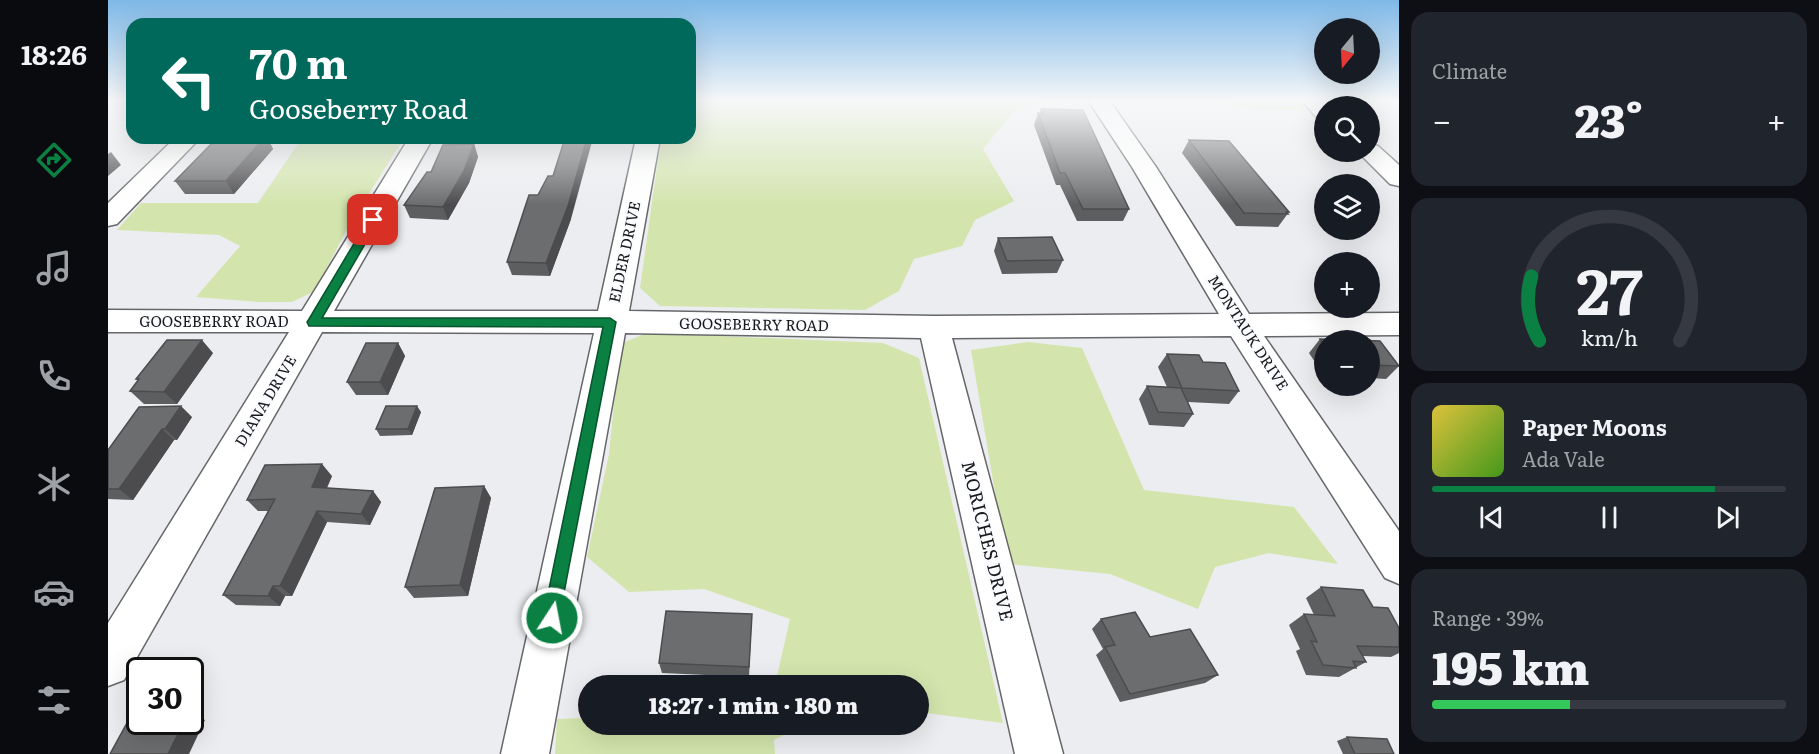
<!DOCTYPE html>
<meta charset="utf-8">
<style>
body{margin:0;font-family:Literata,serif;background:#20242c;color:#f1f3f6;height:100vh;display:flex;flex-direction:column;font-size:22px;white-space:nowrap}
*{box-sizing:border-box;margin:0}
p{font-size:20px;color:#9ea1a6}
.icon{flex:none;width:33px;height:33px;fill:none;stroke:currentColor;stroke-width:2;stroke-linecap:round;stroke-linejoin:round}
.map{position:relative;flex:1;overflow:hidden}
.details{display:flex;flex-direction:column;gap:12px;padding:12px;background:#0d0f14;width:420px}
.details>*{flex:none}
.top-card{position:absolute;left:18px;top:18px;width:570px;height:126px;border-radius:18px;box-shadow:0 6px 24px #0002;background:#00695c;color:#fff;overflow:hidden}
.needle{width:39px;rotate:198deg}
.buttons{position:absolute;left:1206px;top:18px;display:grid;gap:12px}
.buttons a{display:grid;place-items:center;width:66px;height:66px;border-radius:50%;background:#171b24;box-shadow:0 6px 24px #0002;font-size:30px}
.speed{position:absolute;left:18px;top:657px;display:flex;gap:12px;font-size:30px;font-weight:700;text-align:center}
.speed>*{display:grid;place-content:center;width:78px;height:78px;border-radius:50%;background:#171b24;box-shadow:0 6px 24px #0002;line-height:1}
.speed .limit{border:3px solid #111;border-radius:9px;background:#fff;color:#111}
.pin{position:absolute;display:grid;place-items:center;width:51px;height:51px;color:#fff;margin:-26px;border-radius:12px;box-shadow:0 3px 9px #0006}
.me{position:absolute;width:66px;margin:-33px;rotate:11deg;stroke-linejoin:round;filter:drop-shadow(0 0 4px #0008)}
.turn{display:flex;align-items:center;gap:21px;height:126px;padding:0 24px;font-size:27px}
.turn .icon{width:78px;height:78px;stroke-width:2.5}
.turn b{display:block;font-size:42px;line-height:51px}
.big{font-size:45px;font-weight:800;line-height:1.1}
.details .tile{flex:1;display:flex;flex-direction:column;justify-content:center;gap:9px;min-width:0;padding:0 21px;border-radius:18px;background:#20242c}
.details .dial{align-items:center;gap:0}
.dial svg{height:156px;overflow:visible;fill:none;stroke:#363941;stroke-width:7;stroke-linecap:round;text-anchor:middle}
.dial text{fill:#f1f3f6;stroke:none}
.song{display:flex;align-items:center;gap:18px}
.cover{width:72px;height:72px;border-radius:9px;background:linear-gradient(135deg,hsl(50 70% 55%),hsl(100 70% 35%))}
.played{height:6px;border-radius:3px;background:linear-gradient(90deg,#0b8043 80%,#363941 80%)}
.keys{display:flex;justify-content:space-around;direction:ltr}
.heat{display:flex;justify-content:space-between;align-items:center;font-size:33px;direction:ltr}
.charge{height:9px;border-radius:4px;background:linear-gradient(90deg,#34c759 39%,#363941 0)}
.trip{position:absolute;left:470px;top:675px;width:351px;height:60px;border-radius:30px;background:#171b24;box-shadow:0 6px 24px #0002;font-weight:800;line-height:60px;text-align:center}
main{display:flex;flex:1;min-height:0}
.tabs{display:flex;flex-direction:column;width:108px;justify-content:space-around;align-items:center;background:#090b0e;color:#9ea1a6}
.tabs .icon{width:42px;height:42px}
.tabs .on{color:#0b8043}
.tabs b{font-size:27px;color:#f1f3f6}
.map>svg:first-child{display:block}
.green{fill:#d3e5ad}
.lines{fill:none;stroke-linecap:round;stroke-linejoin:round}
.minor-casing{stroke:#66676a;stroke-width:3}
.minor{fill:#fff;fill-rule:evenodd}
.wall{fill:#5d5e5f}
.shaded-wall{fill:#4c4c4e}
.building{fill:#6c6d6f;stroke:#4c4c4e;stroke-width:1.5}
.route{fill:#0b8043;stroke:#07532c;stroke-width:1.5}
.labels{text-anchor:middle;stroke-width:4.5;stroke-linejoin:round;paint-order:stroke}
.street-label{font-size:15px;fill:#181819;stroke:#f9fbfe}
.near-street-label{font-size:18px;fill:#181819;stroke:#f9fbfe}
</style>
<main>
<nav class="tabs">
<b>18:26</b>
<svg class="icon on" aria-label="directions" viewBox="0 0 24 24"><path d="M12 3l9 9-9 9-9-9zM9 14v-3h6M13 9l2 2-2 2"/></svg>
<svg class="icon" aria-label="music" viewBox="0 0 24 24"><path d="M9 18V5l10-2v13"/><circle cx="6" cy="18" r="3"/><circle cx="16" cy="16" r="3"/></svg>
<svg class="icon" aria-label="phone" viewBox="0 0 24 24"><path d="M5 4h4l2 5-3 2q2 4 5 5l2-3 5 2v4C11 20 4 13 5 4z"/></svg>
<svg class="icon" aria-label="climate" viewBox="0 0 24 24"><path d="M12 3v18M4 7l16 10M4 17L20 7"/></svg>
<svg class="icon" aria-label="car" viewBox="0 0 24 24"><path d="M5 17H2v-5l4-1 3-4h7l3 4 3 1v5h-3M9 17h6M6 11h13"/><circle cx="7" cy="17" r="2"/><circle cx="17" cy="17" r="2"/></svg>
<svg class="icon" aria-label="filters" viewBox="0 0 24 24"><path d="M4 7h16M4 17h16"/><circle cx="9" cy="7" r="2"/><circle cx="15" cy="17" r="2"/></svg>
</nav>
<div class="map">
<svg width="1291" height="754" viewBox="0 0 1291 754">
<rect width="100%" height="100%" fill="#ecedf0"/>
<g class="green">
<path d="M582,100H946L906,111L875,149L906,201L867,220L854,246L806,259L791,291L757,310L552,306L532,288L553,138H582Z"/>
<path d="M1112,100H1189L1199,108C1177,111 1130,113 1112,100Z"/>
<path d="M194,138H296L241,225L207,291L184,302H150L88,297L132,246L111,235L9,230L33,203H150Z"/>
<path d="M539,333L775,343L811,358L895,723L810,712V686L667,685L682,619L596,589L521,592L479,557L501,454L512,344Z"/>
<path d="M920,342L974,348L1036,490L1186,507L1230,564L1161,553L1107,567L1090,609L1002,574L899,564L863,350Z"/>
<path d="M480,718V724L695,725L666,740L667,754H447L449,719Z"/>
</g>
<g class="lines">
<g class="minor-casing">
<g id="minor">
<path d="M980,100H1001L1048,167L1141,314L1291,313V335L1156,336L1291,531V584L1277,578L1123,336L844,338L955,754H907L813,338L517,333L441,754H393L486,333L214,332L16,680L0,686V623L181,332H0V310L194,311L301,138H325L226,311H490L528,138H552L521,311L826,316L1111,314L1024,167Z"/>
<path d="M1194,100H1216L1223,106H1216V119L1208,117Z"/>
<path d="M67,138H92L9,224L0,226V203Z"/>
<path d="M1262,144L1270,146L1291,165V186L1282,184L1250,152H1262Z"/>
</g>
</g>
<use href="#minor" class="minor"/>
</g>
<g class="wall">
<path d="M933,109L1021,209L1015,221H969L952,185H948L926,125L930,113H932Z"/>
<path d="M1081,140L1181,212L1170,227L1128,226L1074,153Z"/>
<path d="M161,141L165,149L126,194H77L67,181Z"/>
<path d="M366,144L370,157L361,183L340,220L302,218L296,205L323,172Z"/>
<path d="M430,195L463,219L442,276L404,275L399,262Z"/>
<path d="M890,238L955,260L949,273L894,274L886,251Z"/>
<path d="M1212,339L1272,341L1291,366L1278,379L1262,378V340H1216V376L1201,353Z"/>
<path d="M290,343L297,356L280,395H248L239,382Z"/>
<path d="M105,353L69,404H36L22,391L30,381L28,379Z"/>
<path d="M1059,354L1095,362L1131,391L1121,404L1080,402L1085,414L1076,427L1041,425L1031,399L1039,386L1059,387L1050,367Z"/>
<path d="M313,412L304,435L272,436L268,429Z"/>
<path d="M84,417L69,440H66L25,500L0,499V450Z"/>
<path d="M224,476L219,488L265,491L273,502L262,525L219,522L184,596H177L172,606L128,605L115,595L160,511H150L139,500Z"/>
<path d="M376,486L383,498L360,596L306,598L297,587Z"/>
<path d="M1213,587L1265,607L1291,628V653L1283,657L1254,656L1258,662L1231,677L1198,675L1188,651L1192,649L1181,625L1196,614L1206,615L1198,598Z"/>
<path d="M644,614L641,677L554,673L551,663Z"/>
<path d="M993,619L1042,637L1110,675L1097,683L1012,702L988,655L995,649L984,629Z"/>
<path d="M1239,737L1286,754H1235L1229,741Z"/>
</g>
<g class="shaded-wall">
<path d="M149,138H164L161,141L165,149L126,194L118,181Z"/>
<path d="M479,138H485L463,219L442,276L438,263Z"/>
<path d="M366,144L370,157L361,183L340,220L335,207Z"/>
<path d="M3,152L13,165L0,176V154Z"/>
<path d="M94,340L105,353L69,404L56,392Z"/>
<path d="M290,343L297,356L280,395L272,382Z"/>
<path d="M73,406L84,417L69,440L57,429Z"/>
<path d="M309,406L313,412L304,435L300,429Z"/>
<path d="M54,429L66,440L25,500L11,489Z"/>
<path d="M214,464L224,476L214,498L204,487Z"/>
<path d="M376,486L383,498L360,596L352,585Z"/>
<path d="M265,491L273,502L262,525L253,514Z"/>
<path d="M209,511L219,522L184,596L172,586Z"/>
<path d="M165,586L177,596L172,606L160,596Z"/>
<path d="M82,713L97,720L81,754H60L76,722H82Z"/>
</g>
<g class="building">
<path d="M933,109L975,110L1021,209H975L957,173H952L930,113L935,114Z"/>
<path d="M109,138H156L118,181H67Z"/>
<path d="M457,138H479L460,206L438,263L399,262L421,195H430L440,176H445Z"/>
<path d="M1081,140L1121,141L1181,212H1178L1180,214L1136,213Z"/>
<path d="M366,144L356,171L335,207L296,205L319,172H323L335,145Z"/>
<path d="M944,237L955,260L899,261L890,238Z"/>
<path d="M1212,339L1272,341L1291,366L1262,365V340H1216V345Z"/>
<path d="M59,340H94L56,392L22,391L31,379H28Z"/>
<path d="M258,343H290L272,382H239Z"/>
<path d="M1059,354L1091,355L1095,362L1117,363L1131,391L1074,388Z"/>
<path d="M1039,386L1073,388L1085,414L1050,412Z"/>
<path d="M73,406L57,429H54L11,489H0V450L31,407Z"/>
<path d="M278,406H309L300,429H268Z"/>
<path d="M214,464L204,487L265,491L253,514L209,511L172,586H165L160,596L115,595L167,499L139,500L157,465Z"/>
<path d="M376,486L352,585L297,587L327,488Z"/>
<path d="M1213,587L1255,590L1265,607L1280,608L1291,628V647L1249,646L1258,662L1245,661L1248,668L1215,665L1203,641L1209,642L1196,614L1227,616Z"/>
<path d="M558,611L644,614L641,667L551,663Z"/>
<path d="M1027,612L1042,637L1082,629L1110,675L1022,694L997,647L1007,645L993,619Z"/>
<path d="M25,712H32V722H76L60,754H2Z"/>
<path d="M1239,737L1279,739L1286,754H1247Z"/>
</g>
<linearGradient id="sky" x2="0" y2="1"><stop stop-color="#7eb8e7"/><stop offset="0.49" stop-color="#f6f7f8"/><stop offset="1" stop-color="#f6f7f8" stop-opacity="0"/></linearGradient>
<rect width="1291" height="205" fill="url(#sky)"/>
<path class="route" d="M265,217L271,220L214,318H502L508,322L450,624L444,626L438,624L435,618L495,327L201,326L199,322L201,319L260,220Z"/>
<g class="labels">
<g class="street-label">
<text transform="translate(517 252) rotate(-78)" y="5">ELDER DRIVE</text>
<text x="106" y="327">GOOSEBERRY ROAD</text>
<text transform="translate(646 325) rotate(1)" y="5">GOOSEBERRY ROAD</text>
<text transform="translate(1140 333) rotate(57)" y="5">MONTAUK DRIVE</text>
<text transform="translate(158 401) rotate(-59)" y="5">DIANA DRIVE</text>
</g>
<g class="near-street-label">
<text transform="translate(879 541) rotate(76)" y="6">MORICHES DRIVE</text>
</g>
</g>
</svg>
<div class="buttons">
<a><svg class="needle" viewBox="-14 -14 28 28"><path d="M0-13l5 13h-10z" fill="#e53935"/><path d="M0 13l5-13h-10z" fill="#9ea1a6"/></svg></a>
<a><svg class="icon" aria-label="search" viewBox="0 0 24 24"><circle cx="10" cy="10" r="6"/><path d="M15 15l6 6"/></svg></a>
<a><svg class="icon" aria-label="layers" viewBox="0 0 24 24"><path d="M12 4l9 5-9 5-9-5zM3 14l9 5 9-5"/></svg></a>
<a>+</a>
<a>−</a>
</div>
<div class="speed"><div class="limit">30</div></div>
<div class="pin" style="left:265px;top:220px;background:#d93025"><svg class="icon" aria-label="arrive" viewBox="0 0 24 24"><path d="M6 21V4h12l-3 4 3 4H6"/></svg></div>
<svg class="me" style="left:444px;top:618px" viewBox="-20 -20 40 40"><circle r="17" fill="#0b8043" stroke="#fff" stroke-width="3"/><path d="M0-11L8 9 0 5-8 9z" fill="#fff"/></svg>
<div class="trip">18:27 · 1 min · 180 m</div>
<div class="top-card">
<div class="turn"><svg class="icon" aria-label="left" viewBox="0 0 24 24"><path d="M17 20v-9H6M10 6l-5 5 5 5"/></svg><div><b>70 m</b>Gooseberry Road</div></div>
</div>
</div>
<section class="details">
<div class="tile"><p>Climate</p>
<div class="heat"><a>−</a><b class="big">23°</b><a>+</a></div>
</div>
<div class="tile dial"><svg viewBox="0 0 100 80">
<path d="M14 69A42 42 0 1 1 86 69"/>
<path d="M14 69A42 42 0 0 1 10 36" stroke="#0b8043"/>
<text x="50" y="56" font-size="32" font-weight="700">27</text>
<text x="50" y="72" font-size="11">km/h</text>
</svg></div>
<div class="tile">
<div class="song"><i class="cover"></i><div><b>Paper Moons</b><p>Ada Vale</p></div></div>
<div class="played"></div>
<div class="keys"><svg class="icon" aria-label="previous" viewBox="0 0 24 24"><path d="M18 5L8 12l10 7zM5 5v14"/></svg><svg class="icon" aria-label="pause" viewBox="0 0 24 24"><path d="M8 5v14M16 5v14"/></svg><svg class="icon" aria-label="next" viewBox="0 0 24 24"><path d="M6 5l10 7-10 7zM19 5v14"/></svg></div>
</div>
<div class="tile"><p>Range · 39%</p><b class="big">195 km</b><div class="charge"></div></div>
</section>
</main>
